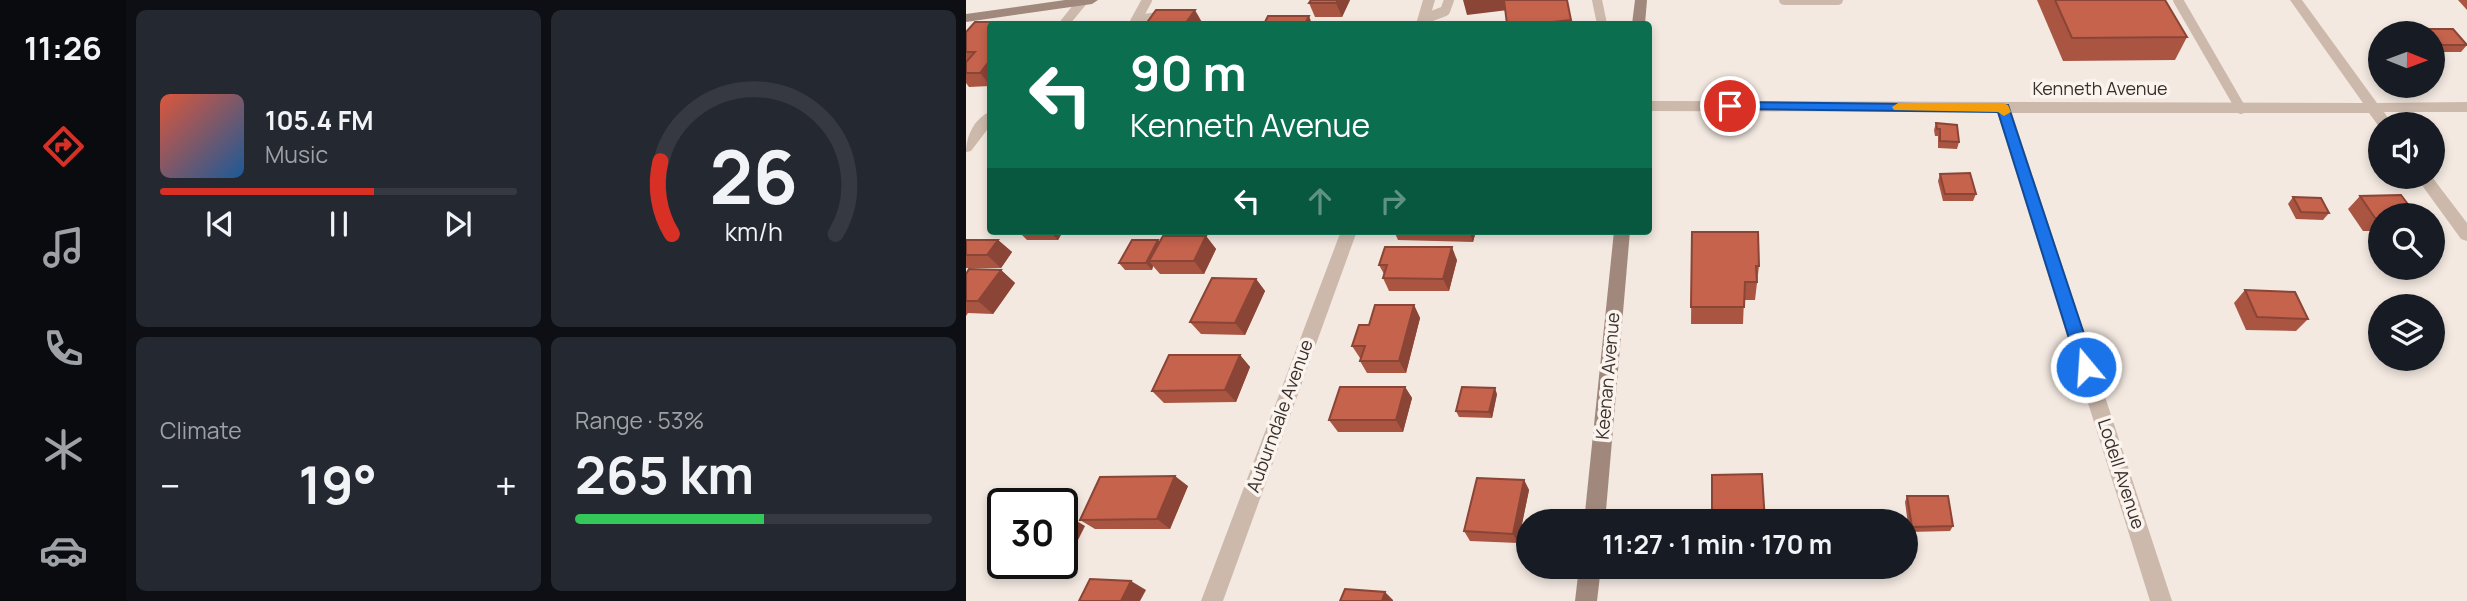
<!DOCTYPE html>
<meta charset="utf-8">
<style>
body{margin:0;font-family:Manrope,sans-serif;background:#242831;color:#f1f3f6;height:100vh;display:flex;flex-direction:column;font-size:26px;white-space:nowrap}
*{box-sizing:border-box;margin:0}
p{font-size:23px;color:#9ea1a6}
.icon{flex:none;width:38px;height:38px;fill:none;stroke:currentColor;stroke-width:2;stroke-linecap:round;stroke-linejoin:round}
.map{position:relative;flex:1;overflow:hidden}
.drawer{display:flex;flex-direction:column;gap:10px;padding:10px;background:#0d0f14;width:840px}
.drawer>*{flex:none}
.top-card{position:absolute;left:21px;top:21px;width:665px;height:214px;border-radius:7px;box-shadow:0 4px 10px #0003;background:#0b6e4f;color:#fff;overflow:hidden}
.needle{width:46px;rotate:91deg}
.fabs{position:absolute;left:1402px;top:21px;display:grid;gap:14px}
.fabs a{display:grid;place-items:center;width:77px;height:77px;border-radius:50%;background:#171b24;box-shadow:0 4px 10px #0003;font-size:35px}
.speed{position:absolute;left:21px;top:488px;display:flex;gap:14px;font-size:35px;font-weight:700;text-align:center}
.speed>*{display:grid;place-content:center;width:91px;height:91px;border-radius:50%;background:#171b24;box-shadow:0 4px 10px #0003;line-height:1}
.speed .limit{border:4px solid #111;border-radius:10px;background:#fff;color:#111}
.pin{position:absolute;display:grid;place-items:center;width:60px;height:60px;color:#fff;margin:-30px;border:4px solid #fff;border-radius:50%;box-shadow:0 2px 7px #0007}
.me{position:absolute;width:77px;margin:-38px;rotate:342deg;stroke-linejoin:round;filter:drop-shadow(0 0 5px #0008)}
.turn{display:flex;align-items:center;gap:24px;height:147px;padding:0 28px;font-size:32px}
.turn .icon{width:91px;height:91px;stroke-width:2.5}
.turn b{display:block;font-size:49px;line-height:60px}
.lanes{display:flex;align-items:center;height:66px;padding:0 28px;background:#0003;justify-content:center;gap:35px;direction:ltr}
.lanes .off{opacity:.35}
.big{font-size:52px;font-weight:700;line-height:1.1}
.drawer .widget{flex:1;display:flex;flex-direction:column;justify-content:center;gap:10px;min-width:0;padding:0 24px;border-radius:10px;background:#242831}
.drawer .dial{align-items:center;gap:0}
.dial svg{height:182px;overflow:visible;fill:none;stroke:#363941;stroke-width:7;stroke-linecap:round;text-anchor:middle}
.dial text{fill:#f1f3f6;stroke:none}
.song{display:flex;align-items:center;gap:21px}
.cover{width:84px;height:84px;border-radius:10px;background:linear-gradient(135deg,hsl(10 70% 55%),hsl(210 70% 35%))}
.played{height:7px;border-radius:4px;background:linear-gradient(90deg,#d93025 60%,#363941 60%)}
.keys{display:flex;justify-content:space-around;direction:ltr}
.heat{display:flex;justify-content:space-between;align-items:center;font-size:38px;direction:ltr}
.charge{height:10px;border-radius:5px;background:linear-gradient(90deg,#34c759 53%,#363941 0)}
.drawer .tiles{flex:1;display:grid;gap:10px;grid-template-columns:repeat(2,1fr)}
.trip{position:absolute;left:550px;top:509px;width:402px;height:70px;border-radius:35px;background:#171b24;box-shadow:0 4px 10px #0003;font-weight:700;line-height:70px;text-align:center}
main{display:flex;flex:1;min-height:0}
.tabs{display:flex;flex-direction:column;width:126px;justify-content:space-around;align-items:center;background:#090b0e;color:#9ea1a6}
.tabs .icon{width:49px;height:49px}
.tabs .selected{color:#d93025}
.tabs b{font-size:32px;color:#f1f3f6}
.map>svg:first-child{display:block}
.lines{fill:none;stroke-linecap:round;stroke-linejoin:round}
.lane{stroke:#ccb9ac;stroke-width:10}
.street{fill:#ccb9ac;fill-rule:evenodd}
.secondary{fill:#a0887d;fill-rule:evenodd}
.wall{fill:#a95542}
.shaded-wall{fill:#8a4536}
.building{fill:#c5634d;stroke:#8a4536;stroke-width:2}
.route{fill:#1a73e8;stroke:#114b97;stroke-width:2}
.slow{fill:#f59e0b}
.labels{text-anchor:middle;stroke-width:7;stroke-linejoin:round;paint-order:stroke}
.street-label{font-size:18px;fill:#3a2f2b;stroke:#fbf4ee}
</style>
<main>
<nav class="tabs">
<b>11:26</b>
<svg class="icon selected" aria-label="directions" viewBox="0 0 24 24"><path d="M12 3l9 9-9 9-9-9zM9 14v-3h6M13 9l2 2-2 2"/></svg>
<svg class="icon" aria-label="music" viewBox="0 0 24 24"><path d="M9 18V5l10-2v13"/><circle cx="6" cy="18" r="3"/><circle cx="16" cy="16" r="3"/></svg>
<svg class="icon" aria-label="phone" viewBox="0 0 24 24"><path d="M5 4h4l2 5-3 2q2 4 5 5l2-3 5 2v4C11 20 4 13 5 4z"/></svg>
<svg class="icon" aria-label="climate" viewBox="0 0 24 24"><path d="M12 3v18M4 7l16 10M4 17L20 7"/></svg>
<svg class="icon" aria-label="car" viewBox="0 0 24 24"><path d="M5 17H2v-5l4-1 3-4h7l3 4 3 1v5h-3M9 17h6M6 11h13"/><circle cx="7" cy="17" r="2"/><circle cx="17" cy="17" r="2"/></svg>
</nav>
<section class="drawer">
<div class="tiles">
<div class="widget">
<div class="song"><i class="cover"></i><div><b>105.4 FM</b><p>Music</p></div></div>
<div class="played"></div>
<div class="keys"><svg class="icon" aria-label="previous" viewBox="0 0 24 24"><path d="M18 5L8 12l10 7zM5 5v14"/></svg><svg class="icon" aria-label="pause" viewBox="0 0 24 24"><path d="M8 5v14M16 5v14"/></svg><svg class="icon" aria-label="next" viewBox="0 0 24 24"><path d="M6 5l10 7-10 7zM19 5v14"/></svg></div>
</div>
<div class="widget dial"><svg viewBox="0 0 100 80">
<path d="M14 69A42 42 0 1 1 86 69"/>
<path d="M14 69A42 42 0 0 1 9 37" stroke="#d93025"/>
<text x="50" y="56" font-size="32" font-weight="700">26</text>
<text x="50" y="72" font-size="11">km/h</text>
</svg></div>
<div class="widget"><p>Climate</p>
<div class="heat"><a>−</a><b class="big">19°</b><a>+</a></div>
</div>
<div class="widget"><p>Range · 53%</p><b class="big">265 km</b><div class="charge"></div></div>
</div>
</section>
<div class="map">
<svg width="1501" height="601" viewBox="0 0 1501 601">
<rect width="100%" height="100%" fill="#f3e9e1"/>
<g class="lines">
<g class="lane">
<path d="M631,0L636,24"/>
<path d="M818,0H872"/>
<path d="M1212,0L1275,109"/>
<path d="M458,19L479,11L483,0"/>
<path d="M171,20L199,16"/>
<path d="M168,24L181,0"/>
</g>
<g class="street">
<path d="M111,0L123,1L104,24H92Z"/>
<path d="M457,0H469L462,24H450Z"/>
<path d="M1324,0H1336L1411,103L1501,102V112H1418L1426,124H1414V128L1403,113H1046L1206,601H1184L1031,112L682,111V101L1397,103Z"/>
<path d="M24,112V126L5,151L0,152C0,137 8,118 24,112Z"/>
<path d="M1450,177H1466L1501,223V241L1495,239Z"/>
<path d="M375,231H391L257,601H235Z"/>
</g>
<g class="secondary">
<path d="M99,0H132L126,4L0,22V14Z"/>
<path d="M669,0H681L679,24H666Z"/>
<path d="M648,231H664L639,522H618Z"/>
<path d="M613,567H635L631,601H609Z"/>
</g>
</g>
<g class="wall">
<path d="M384,0L376,17H349L343,3Z"/>
<path d="M1071,0H1199L1221,37L1209,60L1097,61Z"/>
<path d="M1492,0H1501V10Z"/>
<path d="M9,22H57L59,24H24V86L3,87L0,83V32Z"/>
<path d="M1462,29L1501,44V45L1495,52H1470L1466,48V33H1459Z"/>
<path d="M970,123L993,142L991,149L972,148V136H969L968,130Z"/>
<path d="M974,174L1010,194L1007,201H977L972,181Z"/>
<path d="M1394,196L1414,215V231H1397L1382,209Z"/>
<path d="M1327,197L1363,213L1357,220L1330,219L1322,204Z"/>
<path d="M97,231L92,240H61L54,233Z"/>
<path d="M428,231H510L507,242L432,240Z"/>
<path d="M726,232L793,266L789,300H778L777,324H725Z"/>
<path d="M240,236L250,249L238,274H194L187,266L186,270H159L153,263L194,242Z"/>
<path d="M0,240H32L46,252L35,268H0Z"/>
<path d="M491,260L483,291H423L417,278L418,274L413,265Z"/>
<path d="M35,270L49,283L27,314L2,313L0,316V274Z"/>
<path d="M290,279L299,291L279,335L235,334L224,322Z"/>
<path d="M1279,290L1342,319L1330,331L1280,330L1268,303Z"/>
<path d="M448,305L454,318L440,373H401L394,361L395,358H394L386,346L403,325Z"/>
<path d="M274,355L284,367L270,402L198,403L186,391Z"/>
<path d="M439,387L446,398L437,432H372L363,420Z"/>
<path d="M531,394L526,418L493,417L490,411Z"/>
<path d="M558,480L563,490L552,543L504,541L498,531Z"/>
<path d="M222,486L204,529H129L114,520Z"/>
<path d="M941,496L987,526L984,531L943,532L939,502Z"/>
</g>
<g class="shaded-wall">
<path d="M372,0H384L376,17L370,3Z"/>
<path d="M497,0H539L542,10L501,15Z"/>
<path d="M229,10L237,24H219Z"/>
<path d="M343,16L346,24H339Z"/>
<path d="M605,20L606,24H568Z"/>
<path d="M24,60V85L14,73Z"/>
<path d="M87,231H97L92,240L85,233Z"/>
<path d="M503,231H510L507,242Z"/>
<path d="M240,236L250,249L238,274L228,261Z"/>
<path d="M32,240L46,252L35,268L21,255Z"/>
<path d="M192,240L198,246L183,261L187,266L186,270L180,263Z"/>
<path d="M486,247L491,260L483,291L477,279Z"/>
<path d="M35,270L49,283L27,314L12,301Z"/>
<path d="M290,279L299,291L279,335L269,323Z"/>
<path d="M448,305L454,318L440,373L433,361Z"/>
<path d="M274,355L284,367L270,402L259,390Z"/>
<path d="M439,387L446,398L437,432L430,420Z"/>
<path d="M529,388L531,394L526,418L523,412Z"/>
<path d="M209,476L222,486L204,529L191,519Z"/>
<path d="M558,480L563,490L552,543L547,534Z"/>
<path d="M104,517L119,526L102,560L96,557V530Z"/>
<path d="M165,581L180,590L174,601H155Z"/>
<path d="M419,592L427,600V601H416Z"/>
</g>
<g class="building">
<path d="M345,0H372L370,3H343Z"/>
<path d="M538,0H601L605,20L568,24H541Z"/>
<path d="M1089,0H1199L1221,37L1106,38Z"/>
<path d="M190,10H229L219,24H180Z"/>
<path d="M302,16H343L339,24H298Z"/>
<path d="M9,22H57L55,24H24V60L14,73H0V62L9,52H0V32Z"/>
<path d="M1462,29H1487L1501,45H1476Z"/>
<path d="M970,123L991,125L993,142L974,141V129H971Z"/>
<path d="M1004,173L1010,194H979L974,174Z"/>
<path d="M1435,195L1450,215H1414V218H1409L1394,196Z"/>
<path d="M1327,197L1355,198L1363,213L1335,212Z"/>
<path d="M55,231H87L85,233H54Z"/>
<path d="M726,232H792L793,266H790L791,282H779L778,307H725Z"/>
<path d="M197,236H240L228,261H183Z"/>
<path d="M0,240H32L21,255H0Z"/>
<path d="M166,240H192L180,263H153Z"/>
<path d="M419,247H486L477,279L417,278L421,265H413Z"/>
<path d="M3,269L35,270L12,301H0V274Z"/>
<path d="M246,278L290,279L269,323L224,322Z"/>
<path d="M1279,290L1329,292L1342,319L1291,317Z"/>
<path d="M409,305H448L433,361H394L399,346H386L393,325H403Z"/>
<path d="M203,355H274L259,390L186,391Z"/>
<path d="M374,387H439L430,420H363Z"/>
<path d="M496,387L529,388L523,412L490,411Z"/>
<path d="M796,474L799,522H715V517L746,516V475Z"/>
<path d="M209,476L191,519L114,520L134,477Z"/>
<path d="M511,478L558,480L547,534L498,531Z"/>
<path d="M941,496H982L987,526L946,527Z"/>
<path d="M96,516L104,517L96,530Z"/>
<path d="M124,579L165,581L155,601H113Z"/>
<path d="M379,589L419,592L416,601H374Z"/>
</g>
<path class="route" d="M764,102L1042,105L1129,367L1126,372H1114L1112,367L1032,112L760,109V103Z"/>
<path class="slow" d="M932,103H1037L1042,105L1045,112L1038,116L1032,112L928,110L926,107Z"/>
<g class="labels">
<g class="street-label">
<text x="1134" y="95">Kenneth Avenue</text>
<text transform="translate(642 376) rotate(-85)" y="6">Keenan Avenue</text>
<text transform="translate(314 416) rotate(-70)" y="6">Auburndale Avenue</text>
<text transform="translate(1155 474) rotate(72)" y="6">Lodell Avenue</text>
</g>
</g>
</svg>
<div class="fabs">
<a><svg class="needle" viewBox="-14 -14 28 28"><path d="M0-13l5 13h-10z" fill="#e53935"/><path d="M0 13l5-13h-10z" fill="#9ea1a6"/></svg></a>
<a><svg class="icon" aria-label="sound" viewBox="0 0 24 24"><path d="M4 9h4l5-4v14l-5-4H4zM17 9q2 3 0 6"/></svg></a>
<a><svg class="icon" aria-label="search" viewBox="0 0 24 24"><circle cx="10" cy="10" r="6"/><path d="M15 15l6 6"/></svg></a>
<a><svg class="icon" aria-label="layers" viewBox="0 0 24 24"><path d="M12 4l9 5-9 5-9-5zM3 14l9 5 9-5"/></svg></a>
</div>
<div class="speed"><div class="limit">30</div></div>
<div class="pin" style="left:764px;top:106px;background:#d93025"><svg class="icon" aria-label="arrive" viewBox="0 0 24 24"><path d="M6 21V4h12l-3 4 3 4H6"/></svg></div>
<svg class="me" style="left:1120px;top:367px" viewBox="-20 -20 40 40"><circle r="17" fill="#1a73e8" stroke="#fff" stroke-width="3"/><path d="M0-11L8 9 0 5-8 9z" fill="#fff"/></svg>
<div class="trip">11:27 · 1 min · 170 m</div>
<div class="top-card">
<div class="turn"><svg class="icon" aria-label="left" viewBox="0 0 24 24"><path d="M17 20v-9H6M10 6l-5 5 5 5"/></svg><div><b>90 m</b>Kenneth Avenue</div></div>
<div class="lanes"><svg class="icon" aria-label="left" viewBox="0 0 24 24"><path d="M17 20v-9H6M10 6l-5 5 5 5"/></svg><svg class="icon off" aria-label="ahead" viewBox="0 0 24 24"><path d="M12 20V5M6 11l6-6 6 6"/></svg><svg class="icon off" aria-label="right" viewBox="0 0 24 24"><path d="M7 20v-9h11M14 6l5 5-5 5"/></svg></div>
</div>
</div>
</main>
